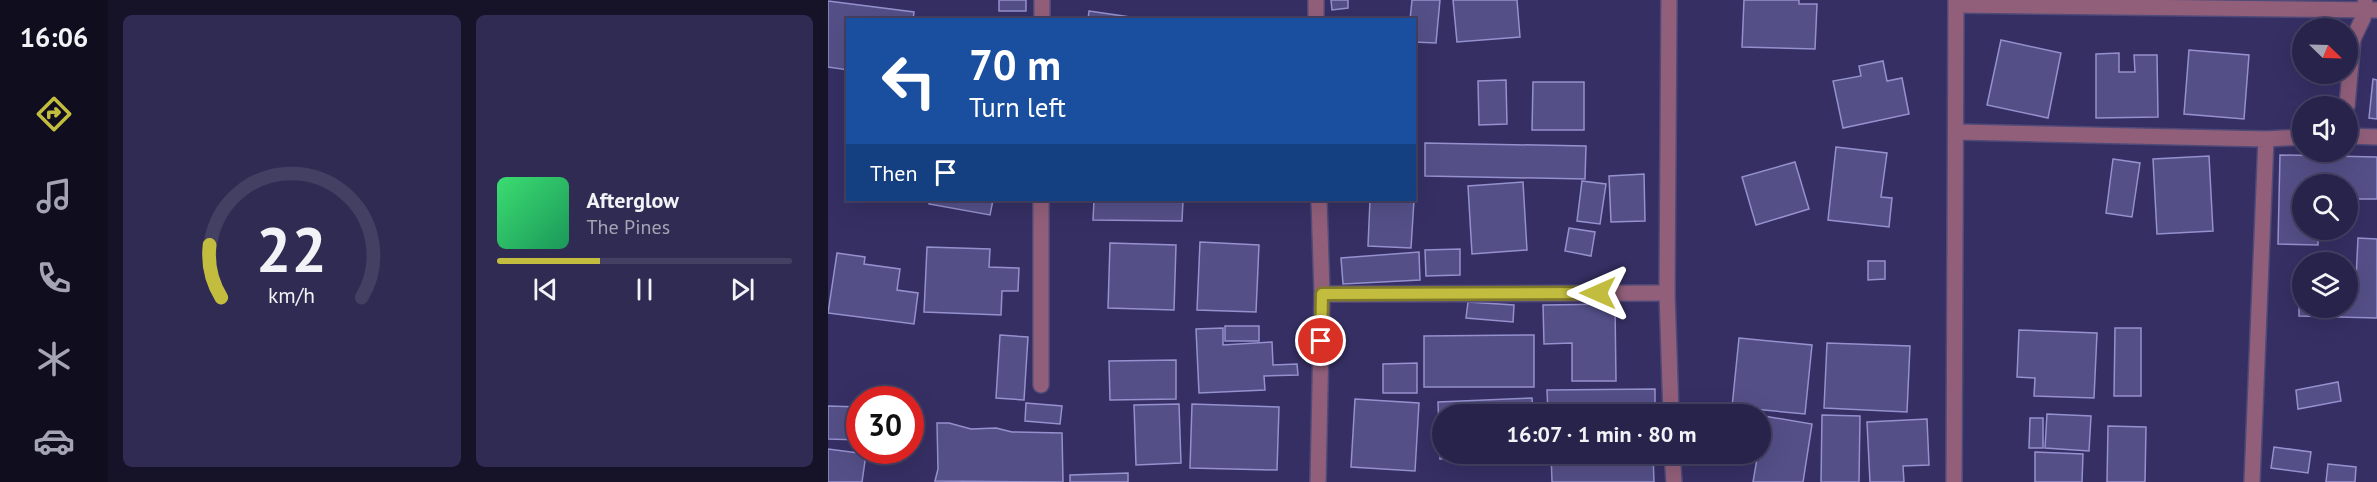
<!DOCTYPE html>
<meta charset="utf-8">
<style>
body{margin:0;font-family:"PT Sans",sans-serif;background:#302b52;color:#f1f3f6;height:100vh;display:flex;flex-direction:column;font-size:22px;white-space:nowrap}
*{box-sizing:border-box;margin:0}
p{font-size:20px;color:#a5a4b5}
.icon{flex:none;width:33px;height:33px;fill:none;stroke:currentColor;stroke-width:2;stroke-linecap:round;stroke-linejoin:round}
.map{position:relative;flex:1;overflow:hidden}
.drawer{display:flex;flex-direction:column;gap:15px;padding:15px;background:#161329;width:720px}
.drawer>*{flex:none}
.guide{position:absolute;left:18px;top:18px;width:570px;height:183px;border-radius:0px;box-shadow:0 6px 24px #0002,0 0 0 2px #444063;background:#1a4fa0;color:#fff;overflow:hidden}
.needle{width:39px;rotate:113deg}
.tools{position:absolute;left:1464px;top:18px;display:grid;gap:12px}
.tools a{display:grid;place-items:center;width:66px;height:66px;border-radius:50%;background:#28234b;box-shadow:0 6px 24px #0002,0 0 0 2px #444063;font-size:30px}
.speed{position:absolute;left:18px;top:386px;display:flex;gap:12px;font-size:30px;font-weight:700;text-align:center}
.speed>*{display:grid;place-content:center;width:78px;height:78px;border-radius:50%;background:#28234b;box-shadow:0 6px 24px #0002,0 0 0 2px #444063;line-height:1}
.speed .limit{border:9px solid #d22;background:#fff;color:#111}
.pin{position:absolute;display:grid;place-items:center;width:51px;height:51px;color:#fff;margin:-26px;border:3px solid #fff;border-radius:50%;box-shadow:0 2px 6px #0007}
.me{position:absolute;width:66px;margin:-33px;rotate:270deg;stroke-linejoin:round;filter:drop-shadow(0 0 4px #0008)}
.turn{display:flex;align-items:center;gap:21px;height:126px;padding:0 24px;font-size:27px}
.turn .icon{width:78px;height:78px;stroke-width:2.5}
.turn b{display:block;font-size:42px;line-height:51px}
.then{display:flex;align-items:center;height:57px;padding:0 24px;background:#0003;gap:12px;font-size:22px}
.drawer .widget{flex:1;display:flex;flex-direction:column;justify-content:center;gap:9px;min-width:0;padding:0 21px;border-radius:9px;background:#302b52}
.drawer .dial{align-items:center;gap:0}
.dial svg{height:156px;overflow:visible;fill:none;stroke:#444063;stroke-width:7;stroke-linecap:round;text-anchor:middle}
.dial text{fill:#f1f3f6;stroke:none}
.song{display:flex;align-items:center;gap:18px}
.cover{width:72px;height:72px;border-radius:9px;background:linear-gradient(135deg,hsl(140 70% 55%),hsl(150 70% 35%))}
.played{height:6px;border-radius:3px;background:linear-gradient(90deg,#c3bd3f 35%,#444063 35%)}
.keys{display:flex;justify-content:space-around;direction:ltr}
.drawer .tiles{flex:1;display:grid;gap:15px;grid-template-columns:repeat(2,1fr)}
.trip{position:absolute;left:604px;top:404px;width:339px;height:60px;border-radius:30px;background:#28234b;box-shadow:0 6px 24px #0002,0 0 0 2px #444063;font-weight:800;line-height:60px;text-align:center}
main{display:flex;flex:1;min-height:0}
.tabs{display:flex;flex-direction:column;width:108px;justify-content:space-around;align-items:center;background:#100e1e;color:#a5a4b5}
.tabs .icon{width:42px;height:42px}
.tabs .active{color:#c3bd3f}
.tabs b{font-size:27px;color:#f1f3f6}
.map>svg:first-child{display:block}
.building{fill:#544f87;stroke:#9591ce;stroke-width:1.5}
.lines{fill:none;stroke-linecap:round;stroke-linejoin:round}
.minor-casing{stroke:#504a79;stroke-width:18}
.minor{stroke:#925f7a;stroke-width:15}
.route-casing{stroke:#7f7b29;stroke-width:15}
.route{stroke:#c3bd3f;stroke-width:10}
</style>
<main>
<nav class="tabs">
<b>16:06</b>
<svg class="icon active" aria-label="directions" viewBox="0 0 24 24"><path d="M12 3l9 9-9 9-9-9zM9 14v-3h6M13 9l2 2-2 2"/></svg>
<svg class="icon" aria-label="music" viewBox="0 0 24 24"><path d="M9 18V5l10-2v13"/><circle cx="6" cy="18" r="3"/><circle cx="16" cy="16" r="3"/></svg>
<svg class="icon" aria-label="phone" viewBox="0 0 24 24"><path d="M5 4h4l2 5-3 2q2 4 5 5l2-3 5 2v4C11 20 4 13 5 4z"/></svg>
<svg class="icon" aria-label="climate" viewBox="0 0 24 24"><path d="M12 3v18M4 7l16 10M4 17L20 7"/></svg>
<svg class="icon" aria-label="car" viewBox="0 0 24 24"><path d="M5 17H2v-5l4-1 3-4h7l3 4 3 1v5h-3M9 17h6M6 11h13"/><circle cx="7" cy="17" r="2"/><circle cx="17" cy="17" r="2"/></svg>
</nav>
<section class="drawer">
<div class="tiles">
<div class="widget dial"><svg viewBox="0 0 100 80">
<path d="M14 69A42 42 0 1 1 86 69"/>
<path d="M14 69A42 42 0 0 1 8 42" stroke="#c3bd3f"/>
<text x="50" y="56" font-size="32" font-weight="700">22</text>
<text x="50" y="72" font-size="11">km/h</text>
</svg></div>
<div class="widget">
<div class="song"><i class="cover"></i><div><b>Afterglow</b><p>The Pines</p></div></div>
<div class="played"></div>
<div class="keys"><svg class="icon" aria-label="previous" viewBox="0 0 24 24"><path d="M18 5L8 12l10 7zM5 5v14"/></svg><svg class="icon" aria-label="pause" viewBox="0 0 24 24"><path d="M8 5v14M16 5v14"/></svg><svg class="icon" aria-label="next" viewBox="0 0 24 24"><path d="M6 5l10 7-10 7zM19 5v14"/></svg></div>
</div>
</div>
</section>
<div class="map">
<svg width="1549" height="482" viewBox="0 0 1549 482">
<rect width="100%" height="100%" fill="#362f64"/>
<g class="building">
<rect x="171" y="0" width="27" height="11"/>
<path d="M503,0H520V8L504,10Z"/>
<path d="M584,0H612L608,43L586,42V20H582Z"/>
<path d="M625,0H689L692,37L629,42Z"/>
<path d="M916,0H971V4H989L987,49L914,47Z"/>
<path d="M0,1L86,12L85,20H20V70L0,67Z"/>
<path d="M261,11L302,17V20H260Z"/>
<path d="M1173,40L1233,53L1220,118L1159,105Z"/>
<path d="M1361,50L1421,55L1416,119L1356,114Z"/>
<path d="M1291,53V72H1307L1306,55H1329L1330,117L1268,118V54Z"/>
<path d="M1055,61L1059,81L1074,78L1081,114L1015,128L1005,81L1033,76L1031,66Z"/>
<path d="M1545,79L1549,80V119L1541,118Z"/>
<path d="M678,80L679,124L651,125L650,81Z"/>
<path d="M705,82H756V130H704Z"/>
<path d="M597,143L758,146L757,179L597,176Z"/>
<path d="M1008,147L1059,153L1053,197L1064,198L1061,227L1000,220Z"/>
<path d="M1452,155L1549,157V199H1520V184H1474V230H1490V245L1450,244Z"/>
<path d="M1381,156L1385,231L1329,234L1325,159Z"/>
<path d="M1285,159L1312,163L1304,217L1278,213Z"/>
<path d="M967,162L981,209L928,225L914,177Z"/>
<path d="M816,174L817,221L783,222L781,176Z"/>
<path d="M754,181L778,184L772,224L749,221Z"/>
<path d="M695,182L699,250L644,254L640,186Z"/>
<path d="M102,200H165L162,215L101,204Z"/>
<path d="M266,200H355L354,221L265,220Z"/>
<path d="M542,200H586L583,248L540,246Z"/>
<path d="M741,228L767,232L763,256L737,251Z"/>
<path d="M1530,238L1549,239V318L1471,316V278H1474V308H1520V279H1528Z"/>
<path d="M372,242L431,245L428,312L369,310Z"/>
<path d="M282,243L348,245L346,310L280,308Z"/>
<path d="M99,247L162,249L161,267L191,268L190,291H174L173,315L96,312Z"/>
<path d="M632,249V275L598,276L597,250Z"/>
<path d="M591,252L592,280L515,284L513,258Z"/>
<path d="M9,253L37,257L36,264L72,269L69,290L90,293L86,324L0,313Z"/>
<path d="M1040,261H1057V279L1040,280Z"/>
<path d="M640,302L686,305L685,322L638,318Z"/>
<path d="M787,304L788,381H744V343L716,344L715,305Z"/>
<rect x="397" y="326" width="34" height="15"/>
<path d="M395,328V345L444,342L445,365L469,364L470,375L436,376L437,390L371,393L368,329Z"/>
<path d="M1287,328H1313V396H1286Z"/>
<path d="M1191,330L1269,333L1266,398L1206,396L1207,378L1189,377Z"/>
<path d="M172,335L200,337L196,400L168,398Z"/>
<path d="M706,335V387H596V336Z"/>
<path d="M911,338L984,345L977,414L904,407Z"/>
<path d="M999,343L1082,346L1079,412L996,408Z"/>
<path d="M348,360V399L282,400L281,361Z"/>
<path d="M589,363V393H555V364Z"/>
<path d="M1510,382L1513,401L1470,409L1468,390Z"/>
<path d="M827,389V414H720L719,390Z"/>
<path d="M704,398L705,414H615V453H706V455L612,459L610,402Z"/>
<path d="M527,399L591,403L587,471L523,467Z"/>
<path d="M198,403L234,406L232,424L197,421Z"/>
<path d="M351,404L353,463L308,465L306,405Z"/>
<path d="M364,404L451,407L449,470L362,468Z"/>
<path d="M0,406L32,407V440L0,439Z"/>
<path d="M1219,414L1263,416L1261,451L1217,448Z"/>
<path d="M994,415L1032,416L1031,482H993Z"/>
<path d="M936,416L984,424L975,482H925L930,453H933Z"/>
<path d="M1202,418H1215V448H1201Z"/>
<path d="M1099,419L1101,465L1075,466L1076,482H1042L1039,422Z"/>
<path d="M109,423H121L143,429L168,428L184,432L234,433L235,482L107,481L110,469Z"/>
<path d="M1280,426L1318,427L1317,482H1279Z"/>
<path d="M1446,447L1483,452L1480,473L1443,468Z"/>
<path d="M0,449L38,454L34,482H0Z"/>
<path d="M46,450H81L82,454L46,457Z"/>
<path d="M1207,452L1255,454L1254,482H1207Z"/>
<path d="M723,453H825L826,482H724Z"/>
<path d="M1500,464L1528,467L1527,482H1498Z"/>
<path d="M300,473V482H242V475Z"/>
</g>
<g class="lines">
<g class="minor-casing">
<g id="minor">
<path d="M488,0V20"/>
<path d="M841,0L839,293L843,414"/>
<path d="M1128,5L1549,10"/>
<path d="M214,20V0"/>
<path d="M1519,106L1525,39L1535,18L1537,3"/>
<path d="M1129,132L1438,139L1424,482"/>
<path d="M1520,136L1549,137"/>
<path d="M1438,139L1474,137"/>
<path d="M494,294L839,293"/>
<path d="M213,385V200"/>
<path d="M844,453L846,482"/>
<path d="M490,482L494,294L491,200"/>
<path d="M1126,482L1128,0"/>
</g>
</g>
<use href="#minor" class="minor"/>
</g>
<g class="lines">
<g class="route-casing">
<path id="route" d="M493,341L494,294L770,293"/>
</g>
<use href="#route" class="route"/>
</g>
</svg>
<div class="tools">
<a><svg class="needle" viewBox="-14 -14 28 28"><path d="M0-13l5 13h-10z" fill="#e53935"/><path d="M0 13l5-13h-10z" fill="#a5a4b5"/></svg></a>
<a><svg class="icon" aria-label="sound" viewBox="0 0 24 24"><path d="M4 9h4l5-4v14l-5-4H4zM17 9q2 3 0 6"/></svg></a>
<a><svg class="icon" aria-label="search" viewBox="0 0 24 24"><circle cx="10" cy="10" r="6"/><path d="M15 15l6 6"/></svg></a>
<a><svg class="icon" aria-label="layers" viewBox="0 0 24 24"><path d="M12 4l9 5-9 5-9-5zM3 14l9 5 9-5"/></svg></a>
</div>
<div class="speed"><div class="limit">30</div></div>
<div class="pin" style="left:493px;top:341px;background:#d93025"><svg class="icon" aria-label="arrive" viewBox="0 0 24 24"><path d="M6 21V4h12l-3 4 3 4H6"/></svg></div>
<svg class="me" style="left:770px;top:293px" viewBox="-20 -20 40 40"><path d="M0-17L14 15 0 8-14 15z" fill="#c3bd3f" stroke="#fff" stroke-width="4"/></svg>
<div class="trip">16:07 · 1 min · 80 m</div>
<div class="guide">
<div class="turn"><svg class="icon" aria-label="left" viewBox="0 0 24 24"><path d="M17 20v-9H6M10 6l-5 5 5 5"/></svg><div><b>70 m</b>Turn left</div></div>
<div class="then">Then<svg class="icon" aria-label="arrive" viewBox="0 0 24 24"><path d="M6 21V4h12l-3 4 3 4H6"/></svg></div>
</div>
</div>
</main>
